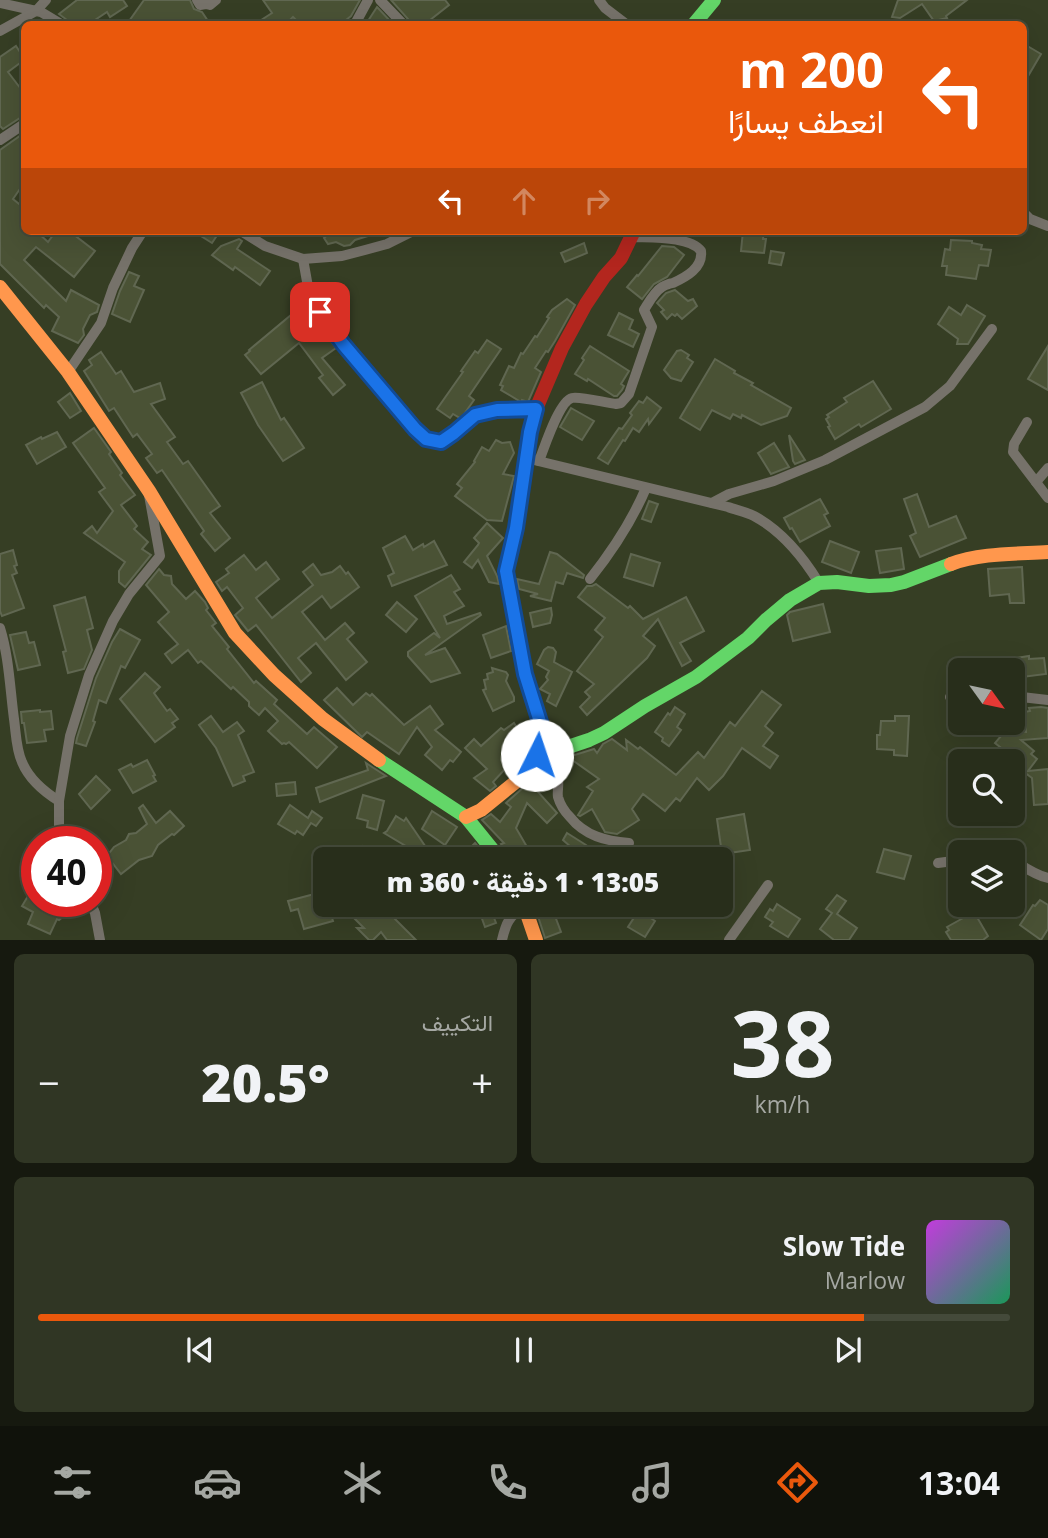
<!DOCTYPE html>
<html lang="ar">
<meta charset="utf-8">
<style>
body{margin:0;font-family:"Open Sans",Vazirmatn,sans-serif;background:#303624;color:#f1f3f6;direction:rtl;height:100vh;display:flex;flex-direction:column;font-size:26px;white-space:nowrap}
*{box-sizing:border-box;margin:0}
p{font-size:23px;color:#a5a8a3}
.icon{flex:none;width:38px;height:38px;fill:none;stroke:currentColor;stroke-width:2;stroke-linecap:round;stroke-linejoin:round}
.map{position:relative;height:940px;overflow:hidden;direction:ltr}
.drawer{display:flex;flex-direction:column;gap:14px;padding:14px;background:#16190f;flex:1}
.drawer>*{flex:none}
.banner{position:absolute;left:21px;top:21px;width:1006px;height:214px;border-radius:10px;box-shadow:0 7px 28px #0002,0 0 0 2px #444a3a;direction:rtl;background:#ea580c;color:#fff;overflow:hidden}
.needle{width:46px;rotate:123deg}
.controls{position:absolute;left:948px;top:658px;display:grid;gap:14px}
.controls a{display:grid;place-items:center;width:77px;height:77px;border-radius:10px;background:#282e1b;box-shadow:0 7px 28px #0002,0 0 0 2px #444a3a;font-size:35px}
.speed{position:absolute;left:21px;top:826px;display:flex;gap:14px;font-size:35px;font-weight:700;text-align:center}
.speed>*{display:grid;place-content:center;width:91px;height:91px;border-radius:50%;background:#282e1b;box-shadow:0 7px 28px #0002,0 0 0 2px #444a3a;line-height:1}
.speed .limit{border:10px solid #d22;background:#fff;color:#111}
.pin{position:absolute;display:grid;place-items:center;width:60px;height:60px;color:#fff;margin:-30px;border-radius:14px;box-shadow:0 4px 10px #0006}
.me{position:absolute;width:77px;margin:-38px;rotate:4deg;stroke-linejoin:round;filter:drop-shadow(0 0 5px #0008)}
.turn{display:flex;align-items:center;gap:24px;height:147px;padding:0 28px;font-size:32px}
.turn .icon{width:91px;height:91px;stroke-width:2.5}
.turn b{display:block;font-size:49px;line-height:60px}
.lanes{display:flex;align-items:center;height:66px;padding:0 28px;background:#0003;justify-content:center;gap:35px;direction:ltr}
.lanes .off{opacity:.35}
.big{font-size:52px;font-weight:800;line-height:1.1}
.drawer .card{flex:1;display:flex;flex-direction:column;justify-content:center;gap:10px;min-width:0;padding:0 24px;border-radius:10px;background:#303624}
.drawer .dial{align-items:center;gap:0}
.dial b{font-size:91px;line-height:1}
.song{display:flex;align-items:center;gap:21px}
.cover{width:84px;height:84px;border-radius:10px;background:linear-gradient(135deg,hsl(290 70% 55%),hsl(150 70% 35%))}
.played{height:7px;border-radius:4px;background:linear-gradient(90deg,#ea580c 85%,#444a3a 85%)}
.keys{display:flex;justify-content:space-around;direction:ltr}
.heat{display:flex;justify-content:space-between;align-items:center;font-size:38px;direction:ltr}
.drawer .tiles{flex:1;display:grid;gap:14px;grid-template-columns:1fr 1fr}
.card:last-child{grid-column:span 2}
.trip{position:absolute;left:313px;top:847px;width:420px;height:70px;border-radius:10px;background:#282e1b;box-shadow:0 7px 28px #0002,0 0 0 2px #444a3a;font-weight:800;line-height:70px;text-align:center;direction:rtl}
.tabs{display:flex;height:112px;justify-content:space-around;align-items:center;background:#10120b;color:#a5a8a3}
.tabs .icon{width:49px;height:49px}
.tabs .active{color:#ea580c}
.tabs b{font-size:32px;color:#f1f3f6}
.map>svg:first-child{display:block}
.building{fill:#4a5235;stroke:#606751;stroke-width:2}
.lines{fill:none;stroke-linecap:round;stroke-linejoin:round}
.street{stroke:#76726a;stroke-width:10}
.fast{stroke:#63d668;stroke-width:14}
.slow{stroke:#ff974d;stroke-width:14}
.jam{stroke:#b3261e;stroke-width:14}
.route-casing{stroke:#114b97;stroke-width:18}
.route{stroke:#1a73e8;stroke-width:12}
</style>
<div class="map">
<svg width="1048" height="940" viewBox="0 0 1048 940">
<rect width="100%" height="100%" fill="#363e24"/>
<g class="building">
<path d="M77,0H123L127,6L110,17L107,12L89,24H87L84,21L79,24H68L67,20L59,14Z"/>
<path d="M144,0H190L194,9L202,12L210,24H127Z"/>
<path d="M263,0H360L351,16L341,24H300L293,17L286,24H255L272,13Z"/>
<path d="M391,0H445L449,5L425,24H410L408,19Z"/>
<path d="M898,0H967L946,16L947,18L934,21L922,4L900,18L892,17Z"/>
<path d="M377,7L393,24H366Z"/>
<path d="M1024,44L1041,54L1024,83Z"/>
<path d="M16,46L24,58V60L8,72L24,93V117L20,118L3,129L0,126V57Z"/>
<path d="M24,133V183L13,199L24,208V231H36L48,242L56,231H69L95,251L74,277L36,247L24,260L66,301L71,290L99,305L97,312L90,315L83,329L84,335L78,343L52,331L59,317L46,305L44,308L0,264V150Z"/>
<path d="M193,231H220L212,243Z"/>
<path d="M332,231H377L378,233L355,240L350,245L344,246L336,242L328,244L324,238Z"/>
<path d="M743,231H764L763,239H766L764,253L741,251Z"/>
<path d="M239,239L242,241L237,249L270,271L260,285L235,267L233,270L212,255L221,246Z"/>
<path d="M951,240L972,241V243L982,245L981,249L991,250L988,266L979,265L976,279L946,275L947,266H942L945,249L950,250Z"/>
<path d="M584,243L587,253L565,262L561,253Z"/>
<path d="M662,246L674,247L684,255L667,277L654,284L642,299L627,287L637,275L638,276Z"/>
<path d="M771,251L784,253L781,265L769,263Z"/>
<path d="M129,272L139,276L134,286L144,290L130,322L112,314L120,291Z"/>
<path d="M675,290L688,301L693,299L697,306L682,319L677,314L675,316L672,314L667,319L661,312L664,310L657,303L666,293Z"/>
<path d="M567,299L575,305L555,341L548,352L546,351L535,368L541,372L528,402L522,400L521,402L501,390L503,386L500,385L509,366L514,368L521,353L523,354L535,336L537,337L549,318L547,317L552,310Z"/>
<path d="M303,305L336,348L322,358L345,385L333,395L319,378L323,375L299,343L261,374L245,355L250,351L249,350Z"/>
<path d="M967,305L985,316L968,344H957L958,339L938,324L949,307L961,315Z"/>
<path d="M619,313L633,320L629,329L639,334L633,347L608,335Z"/>
<path d="M487,340L501,349L469,396L474,400L462,417L460,418L453,414L450,418L437,409L463,372L461,371L475,351L478,353Z"/>
<path d="M590,346L629,371L621,384L624,386L622,390L617,396H614L588,379L587,381L575,374L584,360L582,358Z"/>
<path d="M1048,346V390L1028,379Z"/>
<path d="M681,350L689,355L687,358L693,362L681,381L671,378L664,370L677,351Z"/>
<path d="M101,352L116,374L121,371L134,392L160,383L165,399L151,404L175,437L167,442L183,464L188,461L220,506L210,513L230,538L215,551L201,534L204,531L162,470L157,473L146,458L152,454L137,434L133,437L114,408L109,411L84,371L92,365L89,360Z"/>
<path d="M715,359L735,371L734,373L753,383L751,385L791,408L787,416L761,425L742,415L741,418L733,414L730,419L712,410L700,430L680,418Z"/>
<path d="M873,381L891,409L861,427L859,424L835,439L828,427L830,426L826,419L829,417L827,415L847,402L844,398Z"/>
<path d="M262,382L281,420L284,418L304,448L283,461L258,425L241,393Z"/>
<path d="M70,393L81,411L70,418L58,402Z"/>
<path d="M647,397L661,408L649,424L648,419L639,432L633,428L625,441L623,440L608,464L598,458L619,428L622,429L632,415L630,413L639,401L643,403Z"/>
<path d="M571,408L594,421L582,440L560,427Z"/>
<path d="M94,428L111,452L109,454L122,473L120,475L135,495L121,505L137,526L134,529L148,542L142,549L151,555L125,587L119,582V571L125,562L84,533L92,526L97,533L113,511L99,492L105,488L73,443Z"/>
<path d="M57,432L66,447L37,464L26,445L41,437L42,439Z"/>
<path d="M789,435L805,460L795,464L793,461Z"/>
<path d="M496,440L502,443L510,442L514,453L503,474L514,476L502,521L487,520L455,496L462,488L457,484L475,462L474,461L482,447L489,451Z"/>
<path d="M774,443L789,467L771,474L758,453Z"/>
<path d="M917,494L929,527L956,516L966,538L920,557L910,536L916,533L904,499Z"/>
<path d="M820,499L828,513L824,515L830,526L800,542L792,528L790,529L784,518Z"/>
<path d="M649,501L658,504L651,522L642,519Z"/>
<path d="M487,523L503,538L487,556L497,576L499,584L489,582L478,560L472,568L464,562L478,545L479,543L474,538Z"/>
<path d="M405,536L413,550L423,544L424,547L434,541L447,565L392,586L388,576L394,573L383,548Z"/>
<path d="M830,541L859,552L851,573L822,562Z"/>
<path d="M901,548L904,569L880,573L876,551Z"/>
<path d="M13,550L17,565L14,566L17,573L12,575L24,608L2,616L0,611V554Z"/>
<path d="M550,552L557,554L584,575L583,578L567,573L563,584L556,582L551,601L530,596L538,594L519,589L517,579L539,584Z"/>
<path d="M631,554L660,563L653,586L624,577Z"/>
<path d="M244,555L256,570L266,562L279,579L256,598L272,618L313,585L303,572L313,564L321,575L332,572L340,566L346,574L348,572L359,587L331,608L322,596L302,612L325,640L345,623L354,633L347,639L367,662L346,680L316,643L298,658L311,673L301,682L256,625L248,631L235,615L243,608L227,587L222,591L216,582L229,573L226,569Z"/>
<path d="M1022,567L1024,603H1010L1009,594L990,596L988,569Z"/>
<path d="M159,569L164,575L171,576L172,584L186,599L195,591L205,602L208,608L206,610L216,623L212,626L229,647L227,649L254,683L256,681L277,700L274,704L307,734L314,727L337,747L317,768L289,742L286,744L284,743L282,744L268,731L278,721L265,708L259,715L249,706V702L233,687L231,689L201,661L198,663L188,650L172,663L165,654L178,644L158,622L169,612L146,585Z"/>
<path d="M451,575L460,589L454,592L464,606L444,616L447,624L480,613L481,615L425,655L445,648L460,673L431,682L408,656V652L434,633L440,638L415,596Z"/>
<path d="M596,584L628,608L630,606L643,619L686,597L704,631L680,643L691,661L682,666L658,619L643,636L655,646L647,658L587,715L580,707L590,697L585,692L594,684L577,671L603,637L595,630L605,618L578,597L587,586H592Z"/>
<path d="M85,597L93,628L87,630L92,650L84,669L68,673L63,652L66,651L54,606Z"/>
<path d="M397,602L417,619L406,632L386,615Z"/>
<path d="M823,604L830,632L793,641L787,615L790,612Z"/>
<path d="M551,608L552,615L550,623L533,627L530,613Z"/>
<path d="M506,626L511,651L491,658L483,635Z"/>
<path d="M120,629L140,640L125,668L121,666L106,703L99,700L93,721L95,722L86,746L76,743L77,738L96,678L112,642Z"/>
<path d="M26,632L29,643L34,642L40,665L18,670L10,635Z"/>
<path d="M548,647L553,648L556,652L554,662L572,672L556,706L547,701L550,694L540,689L548,680L546,677L549,671L537,664L544,650Z"/>
<path d="M1029,656V659L1044,658L1046,674L1013,678V670H1010L1009,659Z"/>
<path d="M492,668L506,672L508,675L506,681L514,697V701L493,711L483,690L486,689L484,680L488,679L487,674L493,672Z"/>
<path d="M145,673L160,687L154,693L167,711L170,709L178,719L172,723L175,727L155,742L120,699Z"/>
<path d="M337,688L353,705L366,693L370,696L372,694L404,725L430,706L443,724L435,730L461,752L453,762L450,760L442,770L425,755L432,747L417,727L399,754L367,732L362,737L324,700Z"/>
<path d="M762,691L781,705L765,726L773,733L763,746L778,756L770,768L742,748L723,776L709,790L697,778L680,801L676,798L665,811L643,794L632,809L639,820L617,834L605,832L592,809L580,816L578,815L593,791L587,787L599,779L568,757L594,749L597,753L603,744L612,739L627,750L626,740L638,749L640,747L676,775L698,752L704,758L730,722L735,726Z"/>
<path d="M675,707L685,714L677,727L681,730L669,746L662,741L663,738L655,732L668,713L670,715Z"/>
<path d="M1041,707L1048,708V738L1021,740L1034,751L1031,754L1037,759L1028,771L1048,769V804L1034,805L1032,778L1013,764V761H1011L1014,758L995,743L1006,730L1026,732L1024,712L1030,711L1029,708Z"/>
<path d="M40,710V712L51,711L53,729L44,730L46,741L27,743L24,723H22L21,712Z"/>
<path d="M211,716L223,732L237,722L244,731L238,735L254,772L243,776L245,781L233,786L216,748L199,725Z"/>
<path d="M895,716H909L907,756L894,755V750L877,749V735H880L881,721H895Z"/>
<path d="M514,723L518,729L524,725L532,734L530,744L527,747L528,751L525,756L505,769L493,782L496,786L490,791L474,778L487,769L465,748L474,739L481,746L501,728L504,730Z"/>
<path d="M147,760L155,775L153,776L156,781L133,793L119,770L131,764L133,767Z"/>
<path d="M366,763L386,776L320,802L316,788L368,770Z"/>
<path d="M540,768L546,770L549,777L538,792L557,813L547,823L527,803L516,828L534,859H509L508,854L501,844L504,843L482,820L491,814L500,822L511,807L506,803L525,786Z"/>
<path d="M96,776L110,790L91,809L79,794Z"/>
<path d="M295,782L296,794L277,796L276,784Z"/>
<path d="M363,795L384,801L377,830L367,827L368,821L357,818Z"/>
<path d="M143,805L156,823L170,811L184,826L174,835L172,834L158,845L152,856L139,860L121,874L107,856L114,847L126,840L129,834L136,833L147,824L139,808Z"/>
<path d="M290,805L308,818L312,811L322,818L316,826L311,823L303,835L297,831L295,834L278,824Z"/>
<path d="M432,811L457,827L445,845L422,829Z"/>
<path d="M744,814L750,850L722,854L717,819Z"/>
<path d="M396,816L404,821L406,818L434,859H379L404,845L384,833L387,831Z"/>
<path d="M567,833L586,845L580,855L563,840Z"/>
<path d="M475,843L488,859H456L468,847L469,849Z"/>
<path d="M362,846L369,859H353L349,853Z"/>
<path d="M544,847L564,859H536Z"/>
<path d="M884,849L911,856L904,879L877,872Z"/>
<path d="M37,881V901L55,909L66,901H82L59,920L57,919L50,934L28,924L33,912L22,906Z"/>
<path d="M322,892L326,905H328L333,921L304,929L298,909L291,911L288,901Z"/>
<path d="M837,895L846,901L837,914L857,928L849,940H834L820,929L832,913L826,909Z"/>
<path d="M1040,900L1048,905V929L1041,940L1020,925L1033,905L1035,906Z"/>
<path d="M777,904L800,919L788,937L770,926L773,922L765,917L770,909L773,911Z"/>
<path d="M364,905H381L416,940H387L381,932L373,940H369L357,928H364L353,917L362,910Z"/>
<path d="M477,905H489L496,923L485,927Z"/>
<path d="M541,905H553L557,916H555L561,932L545,938L535,907Z"/>
<path d="M639,910L655,921L645,937L628,927Z"/>
<path d="M974,912L988,936L983,940H951L946,932L949,930L947,927Z"/>
</g>
<g class="lines">
<g class="street">
<path d="M197,0L200,5L206,4L210,5L216,0"/>
<path d="M380,0L403,24"/>
<path d="M599,0L605,8L626,24"/>
<path d="M0,3L41,12L61,24"/>
<path d="M355,24L368,0"/>
<path d="M0,31L36,11L46,0"/>
<path d="M0,140L24,124"/>
<path d="M1024,213L1030,219L1048,226"/>
<path d="M241,231L265,246L303,259L342,256L365,250L387,244L413,231"/>
<path d="M303,259L308,287L320,312L352,355L415,429L426,439L441,442L454,433L475,415L497,410L536,409"/>
<path d="M68,372L101,323L113,288L132,248L143,231"/>
<path d="M1027,422L1014,444L1013,452L1048,498"/>
<path d="M534,460L728,507C736,510 746,512 754,516C782,531 803,557 819,583"/>
<path d="M539,461C544,449 559,401 572,398C580,396 606,403 616,404L621,403L629,394L652,327L644,310C649,302 654,292 662,287C663,286 671,283 673,283C686,277 703,268 701,251C690,236 651,238 632,237"/>
<path d="M1036,482L1048,468"/>
<path d="M712,503L729,494L774,481L825,460L925,407L950,386L992,329"/>
<path d="M590,579C613,550 632,521 646,488"/>
<path d="M0,628C9,657 10,689 14,719C16,733 16,749 22,762C29,779 43,791 59,801"/>
<path d="M1013,696L1048,700"/>
<path d="M950,697H961"/>
<path d="M547,754C550,764 556,771 558,780C559,786 557,792 558,797C560,804 565,812 570,817C585,836 606,841 629,843"/>
<path d="M64,842L59,827V801L70,736L89,675L113,621L129,594L160,556L149,495"/>
<path d="M1013,860C1024,867 1035,875 1048,878"/>
<path d="M938,863L961,860"/>
<path d="M90,901L95,913L100,940"/>
<path d="M347,909L357,905"/>
<path d="M502,940C506,923 509,916 524,907"/>
<path d="M729,940L768,885"/>
</g>
<g class="fast">
<path d="M694,24L714,0"/>
<path d="M537,755L547,754L589,740L604,733L645,706L696,677L748,638L766,620L790,600L819,583L837,582L869,586L891,585L904,582L951,564"/>
<path d="M379,760L466,817L500,859"/>
</g>
<g class="slow">
<path d="M0,287L68,372L149,491L235,633L274,675L323,719L379,760"/>
<path d="M951,564C979,553 1017,554 1048,552"/>
<path d="M466,817L481,810L518,780L537,755L542,739L540,722L525,674L506,571L516,528L521,495"/>
<path d="M524,905L536,940"/>
</g>
<path class="jam" d="M521,495L530,432L536,409L562,348L586,304L604,277L621,258L634,231"/>
</g>
<g class="lines">
<g class="route-casing">
<path id="route" d="M320,312L343,344L415,429L426,439L441,442L454,433L475,415L497,410L536,409L530,432L516,528L506,571L525,674L540,722L542,739L537,755"/>
</g>
<use href="#route" class="route"/>
</g>
</svg>
<div class="controls">
<a><svg class="needle" viewBox="-14 -14 28 28"><path d="M0-13l5 13h-10z" fill="#e53935"/><path d="M0 13l5-13h-10z" fill="#a5a8a3"/></svg></a>
<a><svg class="icon" aria-label="search" viewBox="0 0 24 24"><circle cx="10" cy="10" r="6"/><path d="M15 15l6 6"/></svg></a>
<a><svg class="icon" aria-label="layers" viewBox="0 0 24 24"><path d="M12 4l9 5-9 5-9-5zM3 14l9 5 9-5"/></svg></a>
</div>
<div class="speed"><div class="limit">40</div></div>
<div class="pin" style="left:320px;top:312px;background:#d93025"><svg class="icon" aria-label="arrive" viewBox="0 0 24 24"><path d="M6 21V4h12l-3 4 3 4H6"/></svg></div>
<svg class="me" style="left:537px;top:755px" viewBox="-20 -20 40 40"><circle r="19" fill="#fff"/><path d="M0-13L10 11 0 6-10 11z" fill="#1a73e8"/></svg>
<div class="trip">13:05 · 1 دقيقة · 360 m</div>
<div class="banner">
<div class="turn"><svg class="icon" aria-label="left" viewBox="0 0 24 24"><path d="M17 20v-9H6M10 6l-5 5 5 5"/></svg><div><b>200 m</b>انعطف يسارًا</div></div>
<div class="lanes"><svg class="icon" aria-label="left" viewBox="0 0 24 24"><path d="M17 20v-9H6M10 6l-5 5 5 5"/></svg><svg class="icon off" aria-label="ahead" viewBox="0 0 24 24"><path d="M12 20V5M6 11l6-6 6 6"/></svg><svg class="icon off" aria-label="right" viewBox="0 0 24 24"><path d="M7 20v-9h11M14 6l5 5-5 5"/></svg></div>
</div>
</div>
<section class="drawer">
<div class="tiles">
<div class="card dial"><b>38</b><p>km/h</p></div>
<div class="card"><p>التكييف</p>
<div class="heat"><a>−</a><b class="big">20.5°</b><a>+</a></div>
</div>
<div class="card">
<div class="song"><i class="cover"></i><div><b>Slow Tide</b><p>Marlow</p></div></div>
<div class="played"></div>
<div class="keys"><svg class="icon" aria-label="previous" viewBox="0 0 24 24"><path d="M18 5L8 12l10 7zM5 5v14"/></svg><svg class="icon" aria-label="pause" viewBox="0 0 24 24"><path d="M8 5v14M16 5v14"/></svg><svg class="icon" aria-label="next" viewBox="0 0 24 24"><path d="M6 5l10 7-10 7zM19 5v14"/></svg></div>
</div>
</div>
</section>
<nav class="tabs">
<b>13:04</b>
<svg class="icon active" aria-label="directions" viewBox="0 0 24 24"><path d="M12 3l9 9-9 9-9-9zM9 14v-3h6M13 9l2 2-2 2"/></svg>
<svg class="icon" aria-label="music" viewBox="0 0 24 24"><path d="M9 18V5l10-2v13"/><circle cx="6" cy="18" r="3"/><circle cx="16" cy="16" r="3"/></svg>
<svg class="icon" aria-label="phone" viewBox="0 0 24 24"><path d="M5 4h4l2 5-3 2q2 4 5 5l2-3 5 2v4C11 20 4 13 5 4z"/></svg>
<svg class="icon" aria-label="climate" viewBox="0 0 24 24"><path d="M12 3v18M4 7l16 10M4 17L20 7"/></svg>
<svg class="icon" aria-label="car" viewBox="0 0 24 24"><path d="M5 17H2v-5l4-1 3-4h7l3 4 3 1v5h-3M9 17h6M6 11h13"/><circle cx="7" cy="17" r="2"/><circle cx="17" cy="17" r="2"/></svg>
<svg class="icon" aria-label="filters" viewBox="0 0 24 24"><path d="M4 7h16M4 17h16"/><circle cx="9" cy="7" r="2"/><circle cx="15" cy="17" r="2"/></svg>
</nav>
